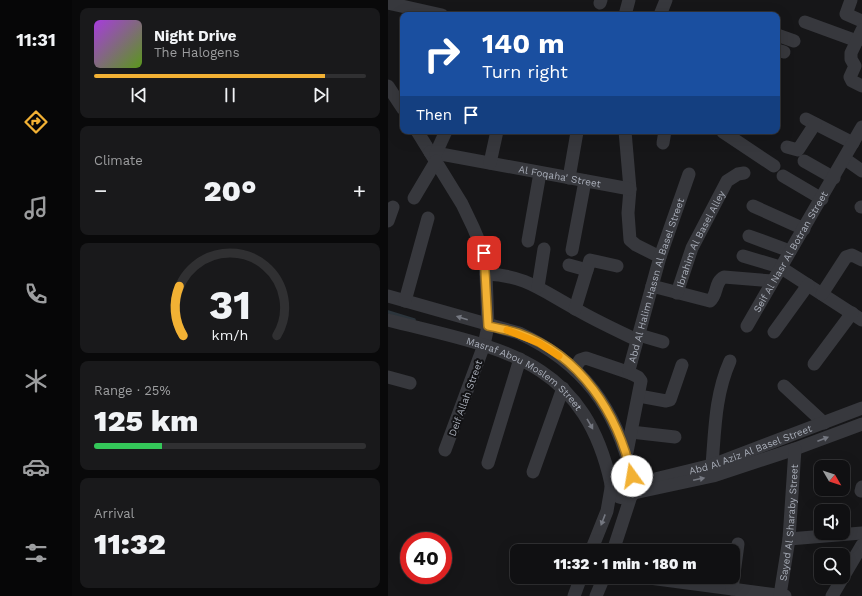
<!DOCTYPE html>
<meta charset="utf-8">
<style>
body{margin:0;font-family:"Work Sans",sans-serif;background:#19191b;color:#f1f3f6;height:100vh;display:flex;flex-direction:column;font-size:15px;white-space:nowrap}
*{box-sizing:border-box;margin:0}
p{font-size:13px;color:#9c9d9f}
.icon{flex:none;width:22px;height:22px;fill:none;stroke:currentColor;stroke-width:2;stroke-linecap:round;stroke-linejoin:round}
.map{position:relative;flex:1;overflow:hidden}
.drawer{display:flex;flex-direction:column;gap:8px;padding:8px;background:#09090a;width:316px}
.drawer>*{flex:none}
.top-card{position:absolute;left:12px;top:12px;width:380px;height:122px;border-radius:8px;box-shadow:0 4px 16px #0002,0 0 0 1px #303032;background:#1a4fa0;color:#fff;overflow:hidden}
.needle{width:26px;rotate:129deg}
.tools{position:absolute;left:426px;top:460px;display:grid;gap:8px}
.tools a{display:grid;place-items:center;width:36px;height:36px;border-radius:8px;background:#101012;box-shadow:0 4px 16px #0002,0 0 0 1px #303032;font-size:20px}
.speed{position:absolute;left:12px;top:532px;display:flex;gap:8px;font-size:20px;font-weight:700;text-align:center}
.speed>*{display:grid;place-content:center;width:52px;height:52px;border-radius:50%;background:#101012;box-shadow:0 4px 16px #0002,0 0 0 1px #303032;line-height:1}
.speed .limit{border:6px solid #d22;background:#fff;color:#111}
.pin{position:absolute;display:grid;place-items:center;width:34px;height:34px;color:#fff;margin:-17px;border-radius:8px;box-shadow:0 2px 6px #0006}
.me{position:absolute;width:44px;margin:-22px;rotate:347deg;stroke-linejoin:round;filter:drop-shadow(0 0 3px #0008)}
.turn{display:flex;align-items:center;gap:14px;height:84px;padding:0 16px;font-size:18px}
.turn .icon{width:52px;height:52px;stroke-width:2.5}
.turn b{display:block;font-size:28px;line-height:34px}
.then{display:flex;align-items:center;height:38px;padding:0 16px;background:#0003;gap:8px;font-size:15px}
.big{font-size:30px;font-weight:800;line-height:1.1}
.drawer .widget{flex:1;display:flex;flex-direction:column;justify-content:center;gap:6px;min-width:0;padding:0 14px;border-radius:8px;background:#19191b}
.drawer .dial{align-items:center;gap:0}
.dial svg{height:104px;overflow:visible;fill:none;stroke:#303032;stroke-width:7;stroke-linecap:round;text-anchor:middle}
.dial text{fill:#f1f3f6;stroke:none}
.song{display:flex;align-items:center;gap:12px}
.cover{width:48px;height:48px;border-radius:6px;background:linear-gradient(135deg,hsl(280 70% 55%),hsl(90 70% 35%))}
.played{height:4px;border-radius:2px;background:linear-gradient(90deg,#f2b134 85%,#303032 85%)}
.keys{display:flex;justify-content:space-around;direction:ltr}
.heat{display:flex;justify-content:space-between;align-items:center;font-size:22px;direction:ltr}
.charge{height:6px;border-radius:3px;background:linear-gradient(90deg,#34c759 25%,#303032 0)}
.trip{position:absolute;left:122px;top:544px;width:230px;height:40px;border-radius:8px;background:#101012;box-shadow:0 4px 16px #0002,0 0 0 1px #303032;font-weight:800;line-height:40px;text-align:center}
main{display:flex;flex:1;min-height:0}
.menu{display:flex;flex-direction:column;width:72px;justify-content:space-around;align-items:center;background:#060607;color:#9c9d9f}
.menu .icon{width:28px;height:28px}
.menu .current{color:#f2b134}
.menu b{font-size:18px;color:#f1f3f6}
.map>svg:first-child{display:block}
.lines{fill:none;stroke-linecap:round;stroke-linejoin:round}
.stream{stroke:#2c353c;stroke-width:3.5}
.minor{stroke:#37383d;stroke-width:13}
.oneway{fill:#757881}
.route-casing{stroke:#9d7322;stroke-width:10}
.route{stroke:#f2b134;stroke-width:7}
.slow{stroke:#f59e0b;stroke-width:7}
.labels{text-anchor:middle;stroke-width:4;stroke-linejoin:round;paint-order:stroke}
.street-label{font-size:10px;fill:#a8adb8;stroke:#111113}
</style>
<main>
<nav class="menu">
<b>11:31</b>
<svg class="icon current" aria-label="directions" viewBox="0 0 24 24"><path d="M12 3l9 9-9 9-9-9zM9 14v-3h6M13 9l2 2-2 2"/></svg>
<svg class="icon" aria-label="music" viewBox="0 0 24 24"><path d="M9 18V5l10-2v13"/><circle cx="6" cy="18" r="3"/><circle cx="16" cy="16" r="3"/></svg>
<svg class="icon" aria-label="phone" viewBox="0 0 24 24"><path d="M5 4h4l2 5-3 2q2 4 5 5l2-3 5 2v4C11 20 4 13 5 4z"/></svg>
<svg class="icon" aria-label="climate" viewBox="0 0 24 24"><path d="M12 3v18M4 7l16 10M4 17L20 7"/></svg>
<svg class="icon" aria-label="car" viewBox="0 0 24 24"><path d="M5 17H2v-5l4-1 3-4h7l3 4 3 1v5h-3M9 17h6M6 11h13"/><circle cx="7" cy="17" r="2"/><circle cx="17" cy="17" r="2"/></svg>
<svg class="icon" aria-label="filters" viewBox="0 0 24 24"><path d="M4 7h16M4 17h16"/><circle cx="9" cy="7" r="2"/><circle cx="15" cy="17" r="2"/></svg>
</nav>
<section class="drawer">
<div class="widget">
<div class="song"><i class="cover"></i><div><b>Night Drive</b><p>The Halogens</p></div></div>
<div class="played"></div>
<div class="keys"><svg class="icon" aria-label="previous" viewBox="0 0 24 24"><path d="M18 5L8 12l10 7zM5 5v14"/></svg><svg class="icon" aria-label="pause" viewBox="0 0 24 24"><path d="M8 5v14M16 5v14"/></svg><svg class="icon" aria-label="next" viewBox="0 0 24 24"><path d="M6 5l10 7-10 7zM19 5v14"/></svg></div>
</div>
<div class="widget"><p>Climate</p>
<div class="heat"><a>−</a><b class="big">20°</b><a>+</a></div>
</div>
<div class="widget dial"><svg viewBox="0 0 100 80">
<path d="M14 69A42 42 0 1 1 86 69"/>
<path d="M14 69A42 42 0 0 1 11 31" stroke="#f2b134"/>
<text x="50" y="56" font-size="32" font-weight="700">31</text>
<text x="50" y="72" font-size="11">km/h</text>
</svg></div>
<div class="widget"><p>Range · 25%</p><b class="big">125 km</b><div class="charge"></div></div>
<div class="widget"><p>Arrival</p><b class="big">11:32</b></div>
</section>
<div class="map">
<svg width="474" height="596" viewBox="0 0 474 596">
<rect width="100%" height="100%" fill="#161618"/>
<g class="lines">
<path class="stream" d="M0,312L26,320"/>
<g class="minor">
<path d="M463,0L458,14L474,21"/>
<path d="M0,3L54,15"/>
<path d="M212,3L213,0"/>
<path d="M237,15L241,0"/>
<path d="M272,15L278,0"/>
<path d="M417,22L469,41"/>
<path d="M474,30L463,53V59L467,66L462,77L464,81L474,86"/>
<path d="M389,35L406,41"/>
<path d="M389,50L396,52"/>
<path d="M0,86L15,109"/>
<path d="M418,119L465,143"/>
<path d="M29,131L74,204L85,227L96,253L98,274L100,326L96,345L57,450"/>
<path d="M237,131L242,189L240,213L242,240L248,245L272,257"/>
<path d="M335,132L386,166"/>
<path d="M275,143L277,131"/>
<path d="M399,147L410,150L427,124"/>
<path id="s1" d="M42,152L242,189"/>
<path d="M48,153L58,131"/>
<path d="M457,159L474,171"/>
<path d="M416,161L446,178"/>
<path d="M102,163L109,131"/>
<path d="M395,176L434,199"/>
<path d="M181,178L189,132"/>
<path d="M26,198L48,161"/>
<path d="M365,206L416,229"/>
<path d="M473,207H474"/>
<path d="M0,221L5,207"/>
<path d="M361,236L402,251"/>
<path d="M140,241L152,173"/>
<path d="M184,250L197,181"/>
<path d="M355,256L392,267L474,320"/>
<path d="M181,265L199,270"/>
<path d="M98,274C136,275 153,290 186,308C206,320 228,330 249,340"/>
<path d="M264,286L322,301C330,295 326,282 336,277L384,281"/>
<path d="M150,287L156,249"/>
<path id="s2" d="M289,293L304,248L339,181L350,174L356,173"/>
<path d="M434,294L458,257L464,255L474,260"/>
<path d="M0,296L131,333C195,363 228,408 244,476"/>
<path d="M17,301L40,218"/>
<path d="M187,309L202,260L229,266"/>
<path id="s3" d="M0,320C109,348 195,356 223,484"/>
<path id="s4" d="M359,326L474,127"/>
<path d="M386,332L420,285"/>
<path d="M251,335L275,342"/>
<path d="M426,364L464,313"/>
<path d="M187,368L192,360L198,358L242,373"/>
<path d="M0,377L22,383"/>
<path d="M396,386L436,423"/>
<path d="M251,396L278,401L282,400L294,365"/>
<path d="M243,432L287,437"/>
<path id="s5" d="M239,452L253,381L250,377L242,373L241,370L272,257L301,174"/>
<path d="M100,463L132,359"/>
<path d="M324,465C327,429 327,395 342,361"/>
<path d="M145,472L175,388"/>
<circle cx="236" cy="485" r="13"/>
<path id="s6" d="M247,480L267,479L324,465L474,408"/>
<path d="M473,491L474,487"/>
<path d="M246,493L325,476L407,449L474,424"/>
<path d="M401,539L474,533"/>
<path d="M203,551L219,511L223,488"/>
<path d="M225,551L243,496"/>
<path d="M254,577L397,596"/>
<path d="M344,589L350,544"/>
<path id="s7" d="M392,595L401,539L407,449"/>
<path d="M186,596L193,577"/>
<path d="M208,596L216,577"/>
<path d="M444,596L474,545"/>
</g>
</g>
<defs><path id="oneway-solid" d="M-6-.8H1V-3.2L6.5 0L1 3.2V.8H-6Z"/></defs>
<g class="oneway">
<use href="#oneway-solid" transform="translate(74 318) rotate(-163)"/>
<use href="#oneway-solid" transform="translate(202 424) rotate(60)"/>
<use href="#oneway-solid" transform="translate(435 439) rotate(-21)"/>
<use href="#oneway-solid" transform="translate(311 479) rotate(-12)"/>
<use href="#oneway-solid" transform="translate(215 520) rotate(111)"/>
</g>
<g class="lines">
<g class="route-casing">
<path id="route" d="M96,253L100,326C110,328 120,330 130,333C193,355 230,414 244,476"/>
</g>
<use href="#route" class="route"/>
<path class="slow" d="M119,330L151,343L171,356"/>
</g>
<g class="labels">
<g class="street-label">
<text dy="4" stroke="none"><textPath href="#s1" startOffset="132">Al Foqaha' Street</textPath></text>
<text dy="4" stroke="none"><textPath href="#s2" startOffset="59">Ibrahim Al Basel Alley</textPath></text>
<text dy="4" stroke="none"><textPath href="#s4" startOffset="86">Seif Al Nasr Al Botran Street</textPath></text>
<text dy="4" stroke="none"><textPath href="#s5" startOffset="183">Abd Al Halim Hassn Al Basel Street</textPath></text>
<text dy="4" stroke="none"><textPath href="#s3" startOffset="149">Masraf Abou Moslem Street</textPath></text>
<text transform="translate(77 398) rotate(-70)" y="4">Deif Allah Street</text>
<text dy="4" stroke="none"><textPath href="#s6" startOffset="120">Abd Al Aziz Al Basel Street</textPath></text>
<text dy="4" stroke="none"><textPath href="#s7" startOffset="73">Sayed Al Sharaby Street</textPath></text>
</g>
</g>
</svg>
<div class="tools">
<a><svg class="needle" viewBox="-14 -14 28 28"><path d="M0-13l5 13h-10z" fill="#e53935"/><path d="M0 13l5-13h-10z" fill="#9c9d9f"/></svg></a>
<a><svg class="icon" aria-label="sound" viewBox="0 0 24 24"><path d="M4 9h4l5-4v14l-5-4H4zM17 9q2 3 0 6"/></svg></a>
<a><svg class="icon" aria-label="search" viewBox="0 0 24 24"><circle cx="10" cy="10" r="6"/><path d="M15 15l6 6"/></svg></a>
</div>
<div class="speed"><div class="limit">40</div></div>
<div class="pin" style="left:96px;top:253px;background:#d93025"><svg class="icon" aria-label="arrive" viewBox="0 0 24 24"><path d="M6 21V4h12l-3 4 3 4H6"/></svg></div>
<svg class="me" style="left:244px;top:476px" viewBox="-20 -20 40 40"><circle r="19" fill="#fff"/><path d="M0-13L10 11 0 6-10 11z" fill="#f2b134"/></svg>
<div class="trip">11:32 · 1 min · 180 m</div>
<div class="top-card">
<div class="turn"><svg class="icon" aria-label="right" viewBox="0 0 24 24"><path d="M7 20v-9h11M14 6l5 5-5 5"/></svg><div><b>140 m</b>Turn right</div></div>
<div class="then">Then<svg class="icon" aria-label="arrive" viewBox="0 0 24 24"><path d="M6 21V4h12l-3 4 3 4H6"/></svg></div>
</div>
</div>
</main>
